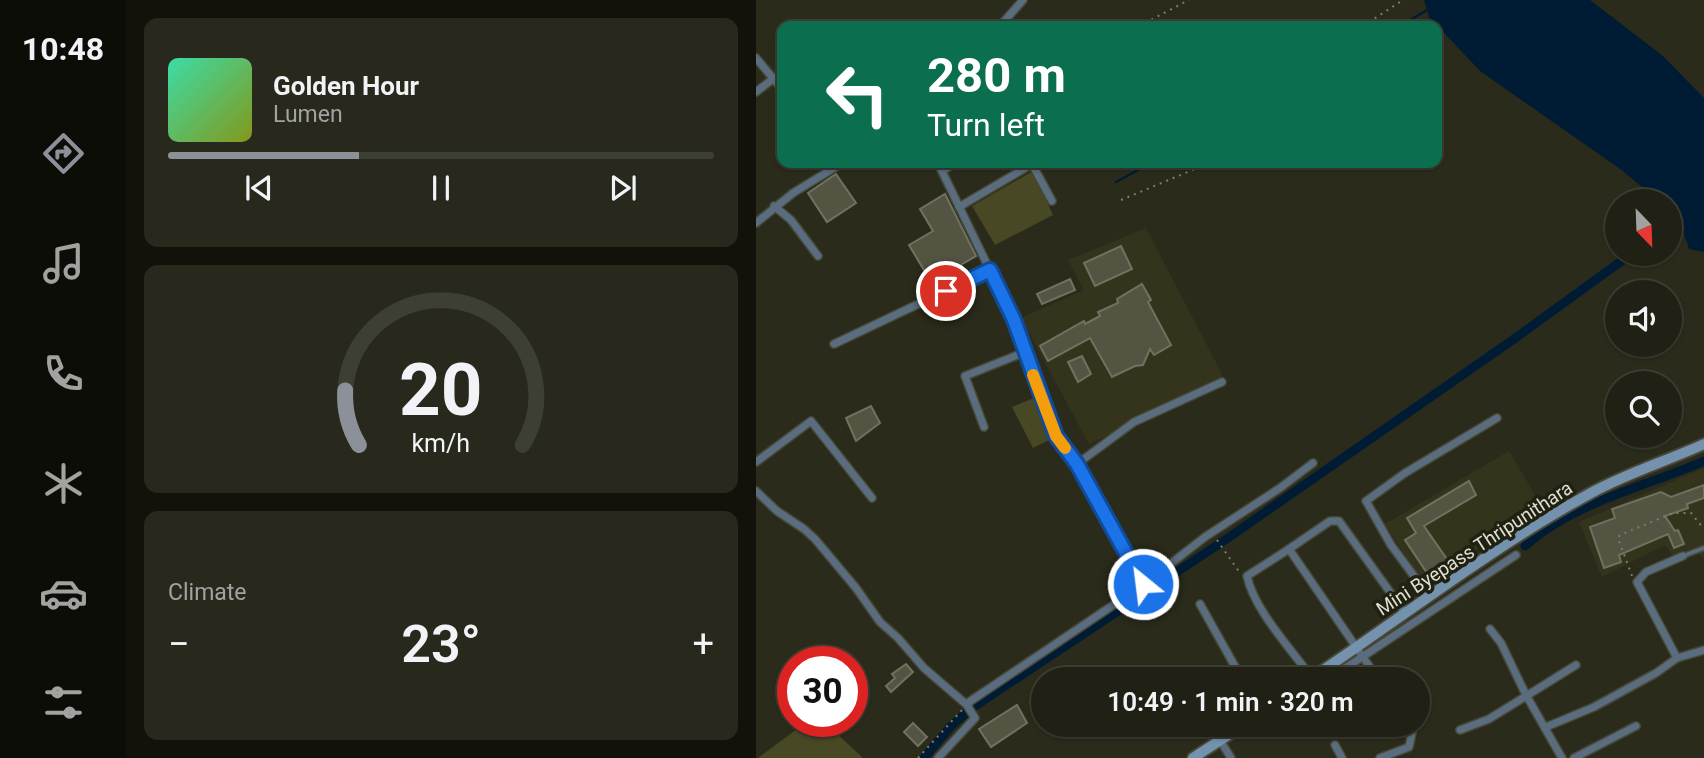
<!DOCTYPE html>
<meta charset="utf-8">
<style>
body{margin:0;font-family:Roboto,sans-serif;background:#28281d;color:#f1f3f6;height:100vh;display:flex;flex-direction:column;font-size:26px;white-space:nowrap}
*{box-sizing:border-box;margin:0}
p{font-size:23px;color:#a2a3a0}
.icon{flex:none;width:38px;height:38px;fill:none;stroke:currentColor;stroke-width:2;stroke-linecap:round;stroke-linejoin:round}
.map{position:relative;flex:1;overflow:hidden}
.side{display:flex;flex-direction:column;gap:18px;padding:18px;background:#12120b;width:630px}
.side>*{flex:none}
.hud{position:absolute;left:21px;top:21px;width:665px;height:147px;border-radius:14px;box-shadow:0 2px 5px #0004,0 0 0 2px #3d3e34;background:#0b6e4f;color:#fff;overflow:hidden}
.needle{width:46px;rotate:157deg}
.controls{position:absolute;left:849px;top:189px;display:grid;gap:14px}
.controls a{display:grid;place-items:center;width:77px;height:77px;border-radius:50%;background:#202014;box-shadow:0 2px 5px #0004,0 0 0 2px #3d3e34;font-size:35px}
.speed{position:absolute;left:21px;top:646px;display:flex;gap:14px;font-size:35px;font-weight:700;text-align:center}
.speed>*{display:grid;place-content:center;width:91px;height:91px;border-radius:50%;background:#202014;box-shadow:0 2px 5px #0004,0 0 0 2px #3d3e34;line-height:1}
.speed .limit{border:10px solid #d22;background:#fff;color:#111}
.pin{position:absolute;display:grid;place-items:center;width:60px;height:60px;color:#fff;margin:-30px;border:4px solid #fff;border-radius:50%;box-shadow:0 2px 7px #0007}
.me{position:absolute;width:77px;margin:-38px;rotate:331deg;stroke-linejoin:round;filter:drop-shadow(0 0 5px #0008)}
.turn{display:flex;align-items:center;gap:24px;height:147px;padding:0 35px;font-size:32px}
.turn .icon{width:91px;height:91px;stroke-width:2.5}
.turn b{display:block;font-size:49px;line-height:60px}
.big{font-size:52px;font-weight:600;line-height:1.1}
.side .tile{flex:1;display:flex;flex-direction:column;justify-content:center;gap:10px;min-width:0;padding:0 24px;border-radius:14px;background:#28281d}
.side .dial{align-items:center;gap:0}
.dial svg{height:182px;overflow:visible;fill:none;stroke:#3d3e34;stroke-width:7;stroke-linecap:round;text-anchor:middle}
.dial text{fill:#f1f3f6;stroke:none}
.song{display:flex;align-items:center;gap:21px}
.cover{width:84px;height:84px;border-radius:10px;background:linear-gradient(135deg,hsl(160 70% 55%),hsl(70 70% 35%))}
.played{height:7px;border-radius:4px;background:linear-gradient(90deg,#8c9099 35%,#3d3e34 35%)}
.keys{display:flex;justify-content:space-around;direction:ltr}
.heat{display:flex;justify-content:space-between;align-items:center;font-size:38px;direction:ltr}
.trip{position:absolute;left:275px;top:667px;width:399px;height:70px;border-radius:35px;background:#202014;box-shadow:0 2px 5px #0004,0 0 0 2px #3d3e34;font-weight:600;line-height:70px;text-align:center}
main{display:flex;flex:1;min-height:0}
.tabs{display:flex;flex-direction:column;width:126px;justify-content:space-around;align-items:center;background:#0d0d08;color:#a2a3a0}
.tabs .icon{width:49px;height:49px}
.tabs .on{color:#8c9099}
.tabs b{font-size:32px;color:#f1f3f6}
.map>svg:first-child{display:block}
.built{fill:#34341d}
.green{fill:#484824}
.water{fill:#001c35}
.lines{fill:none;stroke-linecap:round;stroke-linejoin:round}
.stream{stroke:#001c35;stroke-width:2.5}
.canal{stroke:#001c35;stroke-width:9}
.building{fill:#545443;stroke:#70715f;stroke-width:2}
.lane-casing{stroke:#484839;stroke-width:7}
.street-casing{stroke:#484839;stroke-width:10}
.secondary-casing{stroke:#484839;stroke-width:14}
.path{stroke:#7d7d70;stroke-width:2;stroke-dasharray:2 5;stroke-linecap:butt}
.lane{stroke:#5a6d7e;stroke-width:3.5}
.street{stroke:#5a6d7e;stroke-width:7}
.secondary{stroke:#7492ad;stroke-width:10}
.route-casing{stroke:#114b97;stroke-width:18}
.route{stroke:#1a73e8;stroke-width:12}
.slow{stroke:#f59e0b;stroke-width:12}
.labels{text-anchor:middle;stroke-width:7;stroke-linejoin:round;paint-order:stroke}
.street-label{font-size:19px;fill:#deded4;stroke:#212112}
</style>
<main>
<nav class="tabs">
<b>10:48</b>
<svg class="icon on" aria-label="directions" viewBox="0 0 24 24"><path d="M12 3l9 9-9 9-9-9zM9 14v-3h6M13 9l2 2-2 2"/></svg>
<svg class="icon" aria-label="music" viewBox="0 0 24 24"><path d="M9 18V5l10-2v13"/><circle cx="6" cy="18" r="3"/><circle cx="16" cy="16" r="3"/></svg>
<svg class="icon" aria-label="phone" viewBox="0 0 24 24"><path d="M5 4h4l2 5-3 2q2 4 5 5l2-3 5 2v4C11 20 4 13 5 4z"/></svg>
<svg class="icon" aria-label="climate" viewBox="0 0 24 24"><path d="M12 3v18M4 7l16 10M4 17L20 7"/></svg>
<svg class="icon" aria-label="car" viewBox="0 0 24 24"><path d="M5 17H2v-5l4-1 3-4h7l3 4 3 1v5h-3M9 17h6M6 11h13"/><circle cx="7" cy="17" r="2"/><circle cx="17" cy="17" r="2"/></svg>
<svg class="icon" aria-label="filters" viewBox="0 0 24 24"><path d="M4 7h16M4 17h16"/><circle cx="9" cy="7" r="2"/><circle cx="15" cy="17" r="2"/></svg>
</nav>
<section class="side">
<div class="tile">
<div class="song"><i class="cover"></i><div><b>Golden Hour</b><p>Lumen</p></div></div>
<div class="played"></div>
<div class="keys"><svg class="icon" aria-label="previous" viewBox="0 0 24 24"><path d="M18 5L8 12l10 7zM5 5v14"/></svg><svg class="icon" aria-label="pause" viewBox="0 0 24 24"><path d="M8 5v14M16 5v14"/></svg><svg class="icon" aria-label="next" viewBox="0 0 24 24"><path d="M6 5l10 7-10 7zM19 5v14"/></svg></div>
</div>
<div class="tile dial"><svg viewBox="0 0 100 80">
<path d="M14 69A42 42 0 1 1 86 69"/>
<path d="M14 69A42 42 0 0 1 8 45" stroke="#8c9099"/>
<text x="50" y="56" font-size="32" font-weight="700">20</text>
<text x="50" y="72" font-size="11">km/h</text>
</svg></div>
<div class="tile"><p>Climate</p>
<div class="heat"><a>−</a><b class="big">23°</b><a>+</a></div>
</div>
</section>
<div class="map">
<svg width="948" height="758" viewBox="0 0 948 758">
<rect width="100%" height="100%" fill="#2b2b1b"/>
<g class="built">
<path d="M390,228L470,382L333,444L265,318L328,290L312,260Z"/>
<path d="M753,451L785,505L669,586L629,524Z"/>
<path d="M948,468V559L936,548L916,555L909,545L846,577L823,522Z"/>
</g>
<g class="green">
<path d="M277,171L297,215L239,245L216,206Z"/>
<path d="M278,398L295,439L277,448L256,407Z"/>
<path d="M49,723L78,731L107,758H2Z"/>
</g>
<path class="water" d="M668,0H834L907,56L948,98V252L933,249L923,219L914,211V201H902L867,171L724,71L673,17Z"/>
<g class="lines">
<g class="stream">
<path d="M644,26L671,10"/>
<path d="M360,182L395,163"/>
</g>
<g class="canal">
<path d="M914,226L923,219"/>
<path d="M769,546C818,502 889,487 948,461"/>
<path d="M168,758L195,726L216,708L472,538L758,339L875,254"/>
</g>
</g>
<g class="building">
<path d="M80,174L100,203L71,222L52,193Z"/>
<path d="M189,194L220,256L175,282L153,245L177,231L164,209Z"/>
<path d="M365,246L376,269L339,286L328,263Z"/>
<path d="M314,279L319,290L286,304L281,294Z"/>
<path d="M386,284L395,300L392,302L415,345L398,355L394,349L387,365L379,366L356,377L334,338L292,361L284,346L328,321L329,324L344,316L342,312L362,303L361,299Z"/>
<path d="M326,356L335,374L322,382L312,362Z"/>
<path d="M115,406L124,423L100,441L90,418Z"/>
<path d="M713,481L720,495L668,526L695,565L675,579L649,540L660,533L651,518Z"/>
<path d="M948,485V498L931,504L932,508L909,516L919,531L922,530L928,544L918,548L912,534L863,555L865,562L848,568L834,527L859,518L856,509L905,492L915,497Z"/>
<path d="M150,664L157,672L135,692L130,686L139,678L136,674Z"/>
<path d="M261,705L271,723L235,747L223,729Z"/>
<path d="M157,723L171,737L162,746L148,732Z"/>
</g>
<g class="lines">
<g class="lane-casing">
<path id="lane" d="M927,556L948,548"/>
</g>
<g class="street-casing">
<g id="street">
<path d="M244,26L267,0"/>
<path d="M0,58L26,89"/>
<path d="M0,92L18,78"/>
<path d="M182,163L258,320L300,436L321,464L387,585L213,702L212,707L219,718L182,758"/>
<path d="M186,171L199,163"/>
<path d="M18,206L35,220L62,256"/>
<path d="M203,207L276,164L296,201"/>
<path d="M0,223L37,193L86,163"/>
<path d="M78,344L234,270"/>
<path d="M228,427L209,376L269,352"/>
<path d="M0,462L55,421L116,498"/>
<path d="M321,464L378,422L466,382"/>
<path d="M0,491L21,511L48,529L59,539L100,588L124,622L142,638L168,668L211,705"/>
<path d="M533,549L574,521H583L649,613"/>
<path d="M387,585L449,537L524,488L557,463"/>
<path d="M672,595L635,545L610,501L649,473L741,418"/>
<path d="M444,604L486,679"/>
<path d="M734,629L745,643L770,695L806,758"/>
<path d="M921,658L881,582L890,572L927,556"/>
<path d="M591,667L760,555"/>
<path d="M556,678C536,650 498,610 491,576L533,549L622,679"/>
<path d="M790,727L838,707L900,673L921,658L948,650"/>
<path d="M704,730L733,719L820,665"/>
<path d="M464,740L475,758"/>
<path d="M579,745L586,758"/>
<path d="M624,758L653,747L656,733L652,724"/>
<path d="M818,758L880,726"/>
</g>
</g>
<g class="secondary-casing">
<g id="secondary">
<path d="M554,679C647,617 736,547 835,493C871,473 911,461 948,444"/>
<path d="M437,758L489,724"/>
</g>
</g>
<g class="path">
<path d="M383,26L433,0"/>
<path d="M607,26L647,0"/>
<path d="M349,166L354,163"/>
<path d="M365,200L453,163"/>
<path d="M461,540L484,573"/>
<path d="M876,576L862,538L864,535L917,513H935L948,529"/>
<path d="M162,758L206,710"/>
</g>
<use href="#lane" class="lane"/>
<use href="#street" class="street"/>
<use href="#secondary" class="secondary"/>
</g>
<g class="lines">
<g class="route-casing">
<path id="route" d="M190,291L234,270L258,320L300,436L321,464L387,584"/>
</g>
<use href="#route" class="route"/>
<path class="slow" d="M277,375L300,436L309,448"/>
</g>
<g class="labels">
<g class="street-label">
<text transform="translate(718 548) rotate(-33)" y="7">Mini Byepass Thripunithara</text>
</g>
</g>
</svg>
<div class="controls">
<a><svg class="needle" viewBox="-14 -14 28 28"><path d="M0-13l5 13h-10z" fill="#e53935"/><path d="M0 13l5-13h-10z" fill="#a2a3a0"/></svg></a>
<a><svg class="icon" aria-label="sound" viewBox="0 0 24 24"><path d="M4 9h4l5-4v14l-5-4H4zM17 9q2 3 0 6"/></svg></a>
<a><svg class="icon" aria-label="search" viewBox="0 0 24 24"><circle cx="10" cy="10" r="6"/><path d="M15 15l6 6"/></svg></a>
</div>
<div class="speed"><div class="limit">30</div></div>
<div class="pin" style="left:190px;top:291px;background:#d93025"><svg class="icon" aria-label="arrive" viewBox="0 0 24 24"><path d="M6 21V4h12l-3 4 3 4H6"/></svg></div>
<svg class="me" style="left:387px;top:584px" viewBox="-20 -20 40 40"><circle r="17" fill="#1a73e8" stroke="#fff" stroke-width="3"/><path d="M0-11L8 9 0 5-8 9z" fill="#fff"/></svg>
<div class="trip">10:49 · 1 min · 320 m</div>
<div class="hud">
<div class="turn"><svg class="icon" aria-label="left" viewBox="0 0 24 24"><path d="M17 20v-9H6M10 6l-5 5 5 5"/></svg><div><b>280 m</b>Turn left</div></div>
</div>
</div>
</main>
